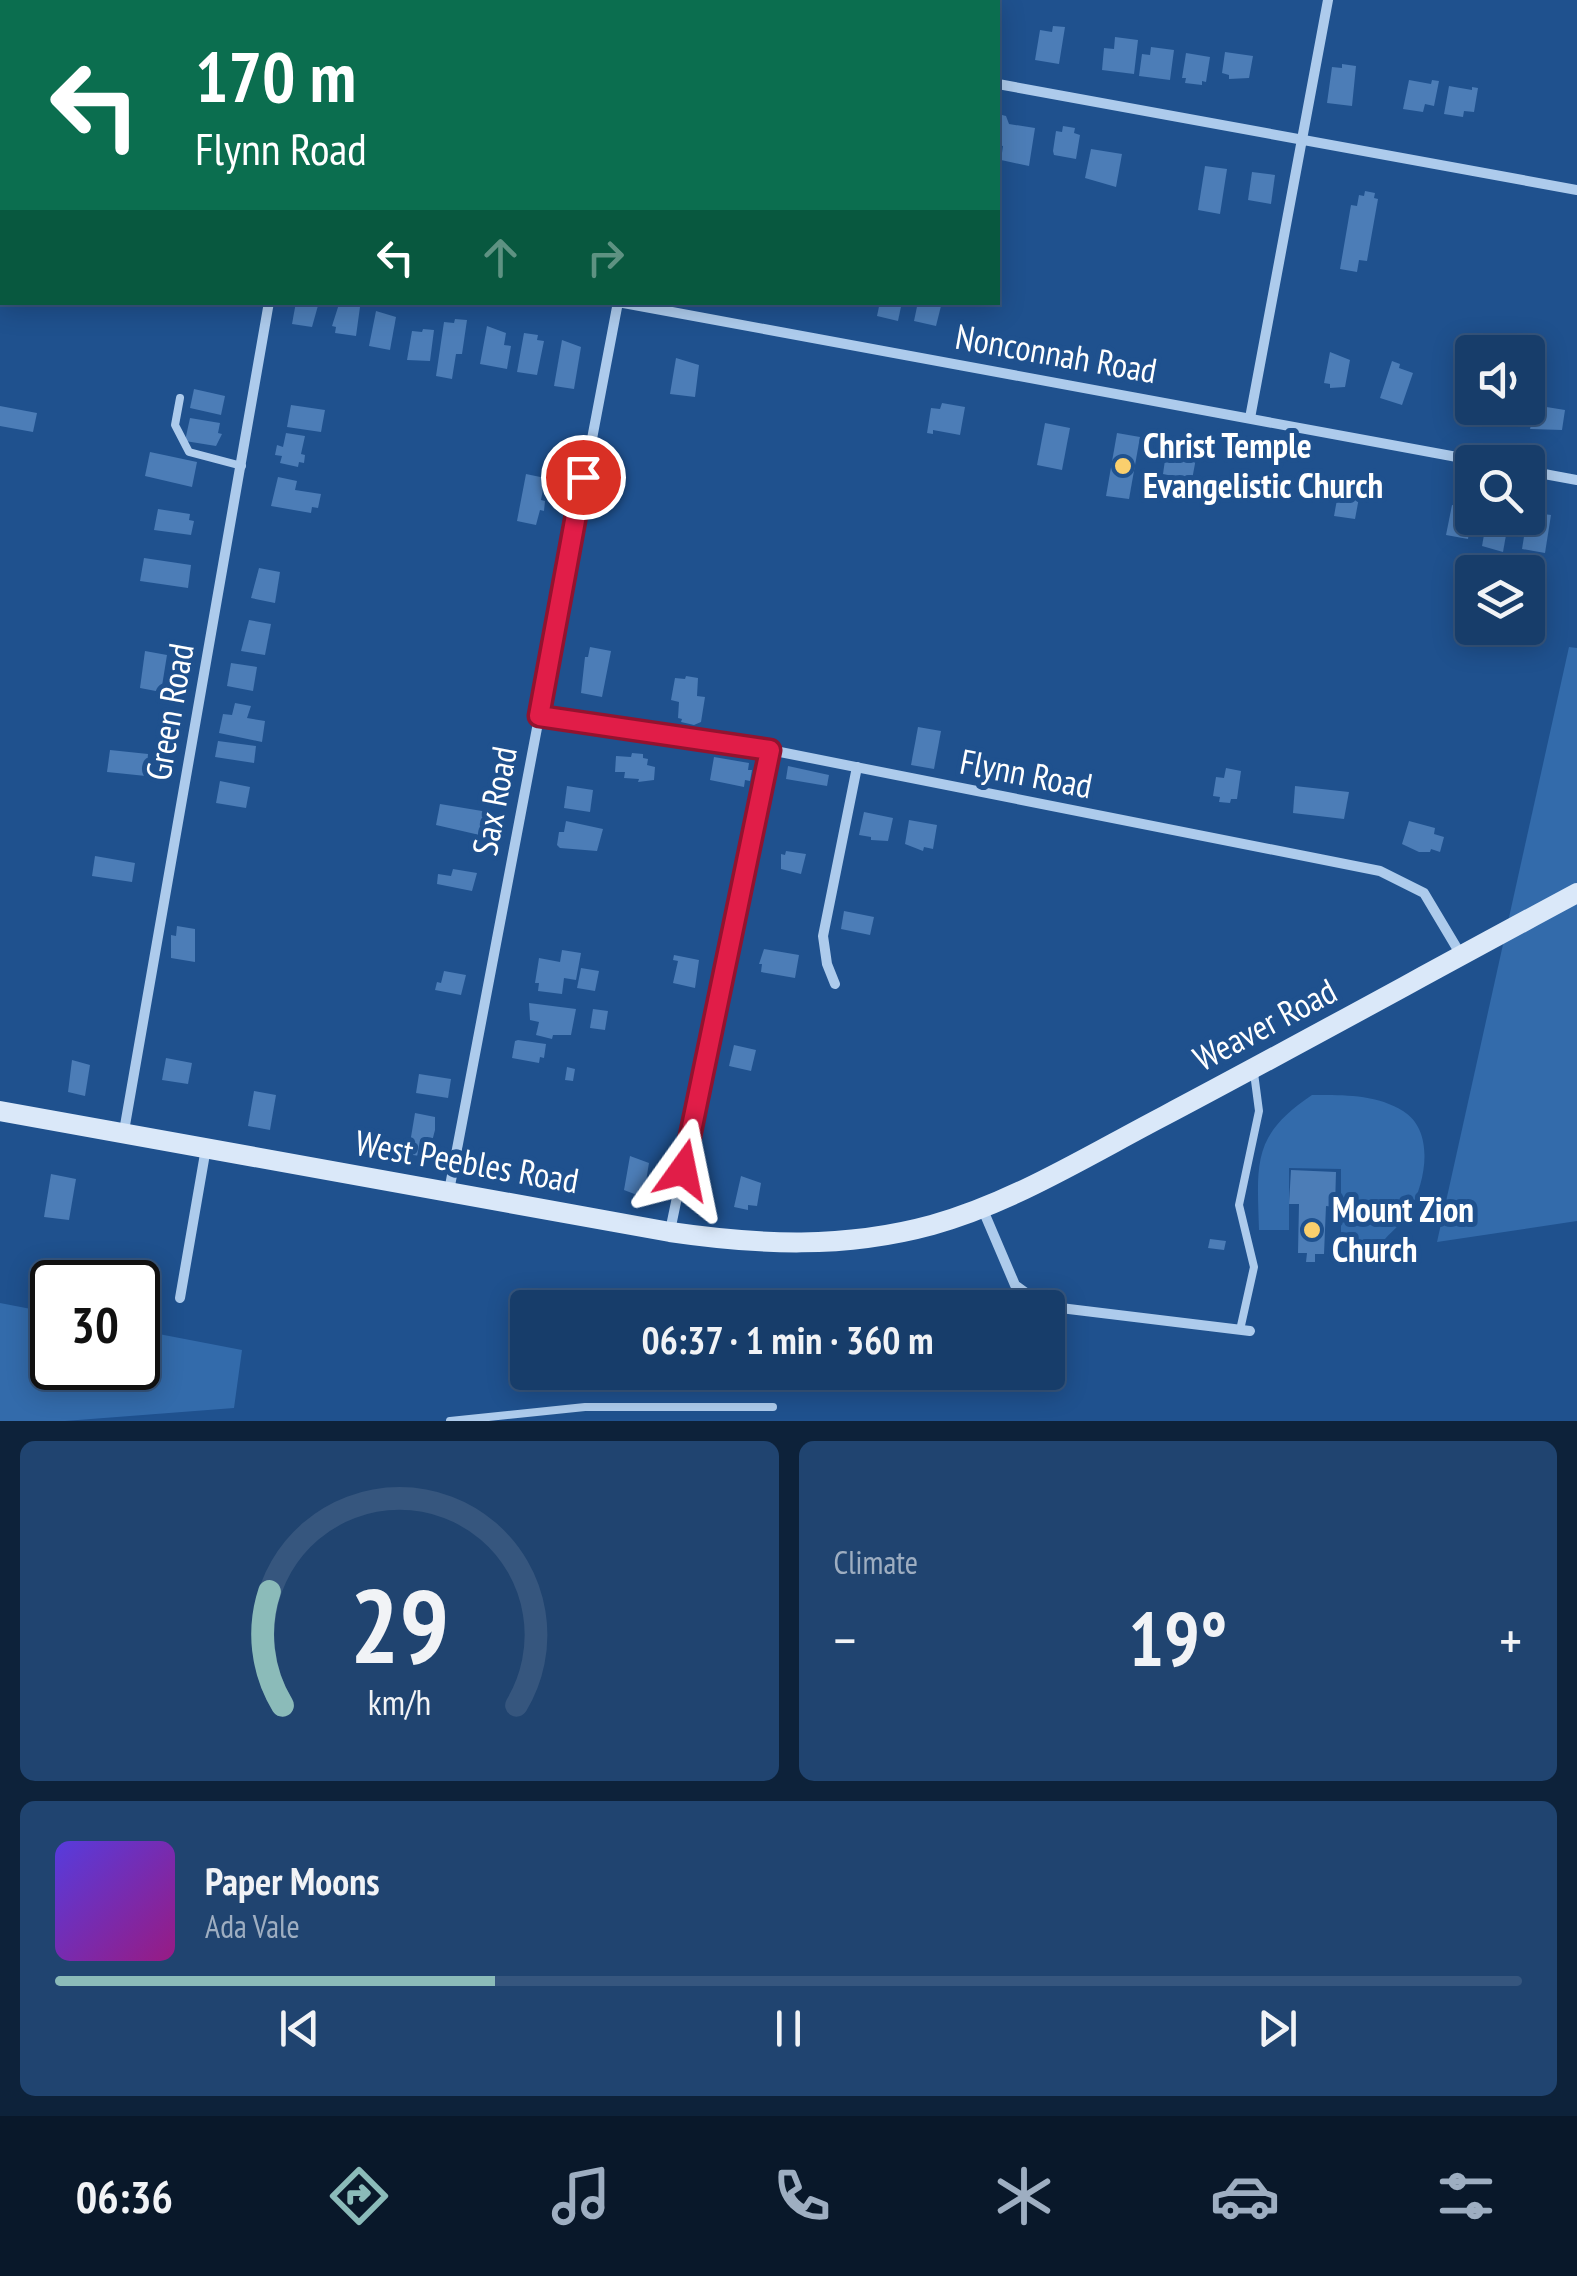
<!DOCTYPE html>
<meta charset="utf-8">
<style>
body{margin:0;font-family:"PT Sans Narrow",sans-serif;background:#204470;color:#f1f3f6;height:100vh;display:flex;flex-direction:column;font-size:38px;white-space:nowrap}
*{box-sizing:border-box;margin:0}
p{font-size:32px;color:#9eaec1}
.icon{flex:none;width:55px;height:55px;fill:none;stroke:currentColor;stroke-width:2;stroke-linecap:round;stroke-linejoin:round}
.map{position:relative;height:1421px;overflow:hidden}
.sheet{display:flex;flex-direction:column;gap:20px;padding:20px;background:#0d223a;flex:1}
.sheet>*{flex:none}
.top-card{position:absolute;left:0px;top:0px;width:1000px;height:305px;box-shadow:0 5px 25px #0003,0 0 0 2px #36567e;background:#0b6e4f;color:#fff;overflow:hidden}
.buttons{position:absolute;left:1455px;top:335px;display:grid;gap:20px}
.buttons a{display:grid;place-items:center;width:90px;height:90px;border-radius:10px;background:#173d6a;box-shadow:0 5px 25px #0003,0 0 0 2px #36567e;font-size:50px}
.speed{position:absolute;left:30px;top:1260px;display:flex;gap:20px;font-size:50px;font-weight:700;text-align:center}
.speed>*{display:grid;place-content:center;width:130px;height:130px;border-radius:50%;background:#173d6a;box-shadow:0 5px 25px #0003,0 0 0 2px #36567e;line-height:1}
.speed .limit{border:5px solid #111;border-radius:15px;background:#fff;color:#111}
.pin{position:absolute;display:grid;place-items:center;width:85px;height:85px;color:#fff;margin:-42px;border:5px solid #fff;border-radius:50%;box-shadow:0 2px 10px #0007}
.me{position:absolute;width:110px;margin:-55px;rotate:12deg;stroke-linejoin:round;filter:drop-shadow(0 0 8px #0008)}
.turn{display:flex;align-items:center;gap:35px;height:210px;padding:0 30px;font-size:45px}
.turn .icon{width:130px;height:130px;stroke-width:2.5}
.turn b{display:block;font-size:70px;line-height:85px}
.lanes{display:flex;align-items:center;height:95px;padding:0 30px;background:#0003;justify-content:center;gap:50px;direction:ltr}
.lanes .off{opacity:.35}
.big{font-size:75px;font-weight:700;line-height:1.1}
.sheet .card{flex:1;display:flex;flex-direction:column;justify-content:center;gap:15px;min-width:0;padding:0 35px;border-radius:15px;background:#204470}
.sheet .dial{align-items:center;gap:0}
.dial svg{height:260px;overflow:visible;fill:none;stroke:#36567e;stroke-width:7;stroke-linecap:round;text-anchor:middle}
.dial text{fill:#f1f3f6;stroke:none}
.song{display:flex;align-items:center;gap:30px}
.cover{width:120px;height:120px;border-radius:15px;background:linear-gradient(135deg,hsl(250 70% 55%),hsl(310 70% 35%))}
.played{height:10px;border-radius:5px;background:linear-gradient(90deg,#8bbbb9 30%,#36567e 30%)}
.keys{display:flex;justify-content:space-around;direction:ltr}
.heat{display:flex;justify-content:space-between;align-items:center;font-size:55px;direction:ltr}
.sheet .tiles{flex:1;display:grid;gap:20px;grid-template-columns:1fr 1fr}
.card:last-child{grid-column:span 2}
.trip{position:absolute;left:510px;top:1290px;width:555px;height:100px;border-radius:10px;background:#173d6a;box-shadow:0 5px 25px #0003,0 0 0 2px #36567e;font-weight:700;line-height:100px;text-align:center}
.tab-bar{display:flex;height:160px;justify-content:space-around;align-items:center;background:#09182a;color:#9eaec1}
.tab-bar .icon{width:70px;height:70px}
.tab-bar .current{color:#8bbbb9}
.tab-bar b{font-size:45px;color:#f1f3f6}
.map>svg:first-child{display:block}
.green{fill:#336bab}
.building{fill:#4c7db7}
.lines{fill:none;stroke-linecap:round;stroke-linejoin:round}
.lane{stroke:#adcbec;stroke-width:8}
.street{stroke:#adcbec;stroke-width:10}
.secondary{stroke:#dae8f9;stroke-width:20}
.route-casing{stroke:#92132f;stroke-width:25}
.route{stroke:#e11d48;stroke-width:18}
.poi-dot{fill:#facf6d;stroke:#1f518e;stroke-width:4}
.labels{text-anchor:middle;stroke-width:10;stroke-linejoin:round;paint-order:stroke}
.street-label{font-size:35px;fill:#fff;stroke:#1f518e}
.poi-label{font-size:35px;font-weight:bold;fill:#fff;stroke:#1f518e;text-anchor:start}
</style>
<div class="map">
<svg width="1577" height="1421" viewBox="0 0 1577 1421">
<rect width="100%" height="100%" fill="#1f518e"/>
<g class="green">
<path d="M1569,647L1577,648V1221L1437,1242Z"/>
<path d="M1312,1095C1342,1095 1376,1094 1403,1111C1435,1131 1426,1181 1410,1210C1405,1221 1393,1230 1385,1239L1341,1241V1169L1289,1168V1230H1259C1257,1163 1252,1135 1312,1095Z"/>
<path d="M0,1303L52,1313V1368H138V1330L242,1350L234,1408L65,1421H0Z"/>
</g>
<g class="building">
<path d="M1053,26L1065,27L1059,64L1035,60L1040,30L1052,32Z"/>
<path d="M1115,37L1138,40L1134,74L1102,70L1104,48L1114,49Z"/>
<path d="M1151,47L1174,50L1170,80L1139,76L1142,54L1150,55Z"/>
<path d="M1225,52L1253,56L1249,78L1229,79V75L1222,73Z"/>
<path d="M1186,53L1210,57L1206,82L1202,81V85L1185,83L1186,78H1182Z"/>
<path d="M1342,64L1356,66L1352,106L1327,103L1332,67L1342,68Z"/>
<path d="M1409,80L1431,84L1432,80L1439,81L1434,106L1425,104L1423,112L1403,109Z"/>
<path d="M1449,86L1472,90V87L1478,88L1474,112L1464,111L1463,117L1444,114Z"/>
<path d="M998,114L1006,116L1009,124L1035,128L1029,166L1001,160L1003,146L998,145Z"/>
<path d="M1063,126L1075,128L1074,133L1080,135L1076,159L1054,155L1053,151L1056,131L1062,132Z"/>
<path d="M1091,149L1122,154L1116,187L1085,178Z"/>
<path d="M1205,166L1227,169L1220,214L1198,210Z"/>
<path d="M1252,172L1275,175L1271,204L1248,200Z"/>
<path d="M1365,191L1375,193L1374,198L1378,199L1367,261L1359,260L1357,272L1340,269L1351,205L1357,206L1359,195L1364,196Z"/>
<path d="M296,302H319L312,327L292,324Z"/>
<path d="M347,302L360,307L356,336L335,333L336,327L332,326L339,304L347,305Z"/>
<path d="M880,302H902L898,321L877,316Z"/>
<path d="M918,302H942L936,326L914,321Z"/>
<path d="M376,311L396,317L390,350L369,346Z"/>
<path d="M455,319L467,320L462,354H456L452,379L436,376L444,322L454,323Z"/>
<path d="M487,326L506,333L504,345L511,346L507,369L480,364Z"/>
<path d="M423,329L434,330L430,361L407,360L412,331L422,332Z"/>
<path d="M524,333L538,335L537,340L544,341L537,375L517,372Z"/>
<path d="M562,340L581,347L574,389L554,386Z"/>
<path d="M1330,352L1350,360L1345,387L1330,388V384L1324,383Z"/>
<path d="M676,358L699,365L695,397L670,394Z"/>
<path d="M1392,361L1400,364L1399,368L1413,373L1402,405L1380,398Z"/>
<path d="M194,389L225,396L221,415L190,408Z"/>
<path d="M942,403L965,407L960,435L933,430V434L927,433L931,408L940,409Z"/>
<path d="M1528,404L1565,410L1562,430L1530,429L1531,425L1517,423L1519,408H1528Z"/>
<path d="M291,405L325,410L321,432L287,427Z"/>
<path d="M0,406L37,413L33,432L0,426Z"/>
<path d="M190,418L220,423L218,433L222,434L216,446L185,441Z"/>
<path d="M1045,423L1070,428L1062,470L1037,465Z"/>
<path d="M286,433L305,436L301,454L305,455L304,463L299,462L298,467L280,463L282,456L275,455L277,445L283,447Z"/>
<path d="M1117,433L1140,437L1129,499L1106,496Z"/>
<path d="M1170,450L1196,458L1192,480L1163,474L1166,453Z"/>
<path d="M150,452L197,462L192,487L145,476Z"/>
<path d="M526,474L545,478L541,500L545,501L544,511L540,510L536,525L517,521Z"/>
<path d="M278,477L297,481L295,490L321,494L318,508L312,507L311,513L271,506Z"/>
<path d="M1340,483L1361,487L1355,519L1334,516Z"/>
<path d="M1452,505L1472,509L1468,539L1446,535Z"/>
<path d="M158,509L190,514L189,520L194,521L191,535L154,530Z"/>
<path d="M1528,512L1551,515L1545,553L1522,549Z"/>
<path d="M1487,518H1509L1503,552L1482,546Z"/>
<path d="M144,558L191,565L188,588L140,581Z"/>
<path d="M259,568L280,572L275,603L251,598Z"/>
<path d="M249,620L271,624L265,655L241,651Z"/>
<path d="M590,647L611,651L602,697L581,693L585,657H588Z"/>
<path d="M145,651L167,655L161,692L140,688Z"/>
<path d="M231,663L257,667L253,691L227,686Z"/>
<path d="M686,676L698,678L697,696L705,697L701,722L694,725L681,722L682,719L678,718L679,702L671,700L675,678L685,679Z"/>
<path d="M235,703L251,706L247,718L265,721L262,742L219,733L223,714L232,715Z"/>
<path d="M918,727L941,731L934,769L911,765Z"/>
<path d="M218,741L256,746L254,763L215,757Z"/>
<path d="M110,750L148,754L146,776L107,772Z"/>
<path d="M632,753L643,754V758L648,759L647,765L655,767L654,780L638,782L639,779L624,778L625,772H615L616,756L631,757Z"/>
<path d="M714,757L749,763L748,770H752L750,781L745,780L744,787L710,780Z"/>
<path d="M788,766L829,775L827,786L786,779Z"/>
<path d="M1226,768L1241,771L1237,799H1231L1230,803L1219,802L1220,797L1213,796L1216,777L1224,778Z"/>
<path d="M220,781L250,787L246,808L216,803Z"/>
<path d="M567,786L593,790L590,812L564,808Z"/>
<path d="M1295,786L1349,792L1344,819L1293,813Z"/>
<path d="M440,804L488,812L484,836L436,825Z"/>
<path d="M864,812L893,818L888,841L871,840V837L859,835Z"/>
<path d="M909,820L937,825L933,849L924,847L923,851L905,844Z"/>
<path d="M566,821L603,829L597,851L560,848L557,845L559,832H564Z"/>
<path d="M1409,821L1435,828L1434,834L1444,837L1440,852L1431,849L1430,852H1419L1402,844Z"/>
<path d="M786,851L806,854L801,874L781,869V854L785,855Z"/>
<path d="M95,856L135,863L132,882L92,876Z"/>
<path d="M453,869L477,873L472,891L437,884L438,874L451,876Z"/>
<path d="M844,911L874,917L870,935L841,929Z"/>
<path d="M177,926L195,929V962L171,958V935L176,936Z"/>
<path d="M764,949L799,955L795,978L761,972L762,964H759Z"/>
<path d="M562,950L581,953L576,980L564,978L562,994L538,991L539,983H535L539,958L560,962Z"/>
<path d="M674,955L699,960L695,988L673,983L678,961L673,960Z"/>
<path d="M581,968L599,971L595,991L577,988Z"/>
<path d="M444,971L466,975L461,995L435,990L437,982L441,983Z"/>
<path d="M529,1003L576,1009L571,1035H553L552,1039L536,1035L539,1022L530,1020Z"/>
<path d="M593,1009L608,1011L605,1030L590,1028Z"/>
<path d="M518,1040L546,1044L544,1058L540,1057L539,1063L512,1058L515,1041Z"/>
<path d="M734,1045L756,1050L751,1071L729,1066Z"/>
<path d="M166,1058L192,1063L188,1084L162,1080Z"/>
<path d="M72,1060L90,1065L85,1096L68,1092Z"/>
<path d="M567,1067L575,1069L573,1081L565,1080Z"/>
<path d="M419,1074L451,1079L448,1098L416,1093Z"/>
<path d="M254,1091L276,1095L270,1130L248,1126Z"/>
<path d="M415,1113L435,1117V1130L429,1153L421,1151L420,1156L413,1155L414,1150L409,1149Z"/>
<path d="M630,1156L649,1163L644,1193L638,1192L637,1195L624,1190Z"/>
<path d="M1291,1170L1336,1172L1335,1207L1326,1206L1324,1254H1315V1262H1306L1307,1253H1298L1299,1204H1289Z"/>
<path d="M51,1174L76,1179L69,1220L44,1217Z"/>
<path d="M741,1176L761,1183L757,1206L748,1205V1210L734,1207Z"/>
<path d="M1210,1239L1226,1241L1224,1250L1208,1248Z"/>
</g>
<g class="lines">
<g class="lane">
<path d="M180,398L175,425L189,452L242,466"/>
<path d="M1240,1330L1254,1267L1239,1205L1259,1111L1254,1073"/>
<path d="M450,1421L585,1407H773"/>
</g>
<g class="street">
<path d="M537,0L551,2"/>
<path d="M672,2L673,0"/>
<path d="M998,84L1577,190"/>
<path d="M0,193H2"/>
<path d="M618,302L1484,462"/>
<path d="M1250,418L1328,0"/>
<path d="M1528,471L1577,480"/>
<path d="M539,716L770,750L1380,871L1424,893L1461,955"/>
<path d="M835,984L827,964L823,936L857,767"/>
<path d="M124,1131L269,302"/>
<path d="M449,1191L618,302"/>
<path d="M983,1210L1015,1285L1044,1306L1250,1331"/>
<path d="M670,1231L770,750"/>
<path d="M180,1298L206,1148"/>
</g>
<path class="secondary" d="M0,1111L670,1232C759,1245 844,1249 932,1225C1014,1202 1089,1155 1164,1116C1302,1043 1439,967 1577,893"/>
</g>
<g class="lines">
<g class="route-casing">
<path id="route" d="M583,477L539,716L770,750L683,1170"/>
</g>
<use href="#route" class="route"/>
</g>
<g class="poi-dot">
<circle cx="1123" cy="466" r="10"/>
<circle cx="1312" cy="1230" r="10"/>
</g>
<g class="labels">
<g class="street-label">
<text transform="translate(1056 354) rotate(10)" y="12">Nonconnah Road</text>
<text transform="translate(170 712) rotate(-80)" y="12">Green Road</text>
<text transform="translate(1026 774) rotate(11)" y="12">Flynn Road</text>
<text transform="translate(495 801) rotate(-79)" y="12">Sax Road</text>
<text transform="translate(1265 1025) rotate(-28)" y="12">Weaver Road</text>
<text transform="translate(467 1162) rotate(10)" y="12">West Peebles Road</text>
</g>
<g class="poi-label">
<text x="1143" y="458">Christ Temple<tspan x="1143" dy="40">Evangelistic Church</tspan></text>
<text x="1332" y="1222">Mount Zion<tspan x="1332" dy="40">Church</tspan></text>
</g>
</g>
</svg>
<div class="buttons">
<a><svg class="icon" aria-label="sound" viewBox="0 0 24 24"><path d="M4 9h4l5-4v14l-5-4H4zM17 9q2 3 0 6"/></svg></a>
<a><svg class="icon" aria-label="search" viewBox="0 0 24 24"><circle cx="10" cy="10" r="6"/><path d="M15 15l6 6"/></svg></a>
<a><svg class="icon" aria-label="layers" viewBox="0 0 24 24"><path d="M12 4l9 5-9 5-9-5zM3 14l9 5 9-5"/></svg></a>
</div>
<div class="speed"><div class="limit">30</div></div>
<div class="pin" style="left:583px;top:477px;background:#d93025"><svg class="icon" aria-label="arrive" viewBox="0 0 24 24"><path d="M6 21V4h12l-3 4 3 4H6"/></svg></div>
<svg class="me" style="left:683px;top:1170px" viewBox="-20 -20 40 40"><path d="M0-17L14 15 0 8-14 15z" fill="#e11d48" stroke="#fff" stroke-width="4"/></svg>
<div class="trip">06:37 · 1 min · 360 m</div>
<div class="top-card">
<div class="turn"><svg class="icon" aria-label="left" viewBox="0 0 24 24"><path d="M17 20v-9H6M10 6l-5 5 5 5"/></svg><div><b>170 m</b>Flynn Road</div></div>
<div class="lanes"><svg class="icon" aria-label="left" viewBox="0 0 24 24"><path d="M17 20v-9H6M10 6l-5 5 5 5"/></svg><svg class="icon off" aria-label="ahead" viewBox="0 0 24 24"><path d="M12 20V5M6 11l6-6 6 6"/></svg><svg class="icon off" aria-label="right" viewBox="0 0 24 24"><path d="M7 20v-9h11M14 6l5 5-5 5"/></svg></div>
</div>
</div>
<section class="sheet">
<div class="tiles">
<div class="card dial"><svg viewBox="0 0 100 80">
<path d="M14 69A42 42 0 1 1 86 69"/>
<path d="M14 69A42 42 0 0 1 10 34" stroke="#8bbbb9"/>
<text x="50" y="56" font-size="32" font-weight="700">29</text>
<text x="50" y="72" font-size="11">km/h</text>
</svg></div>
<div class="card"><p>Climate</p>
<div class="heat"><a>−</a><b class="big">19°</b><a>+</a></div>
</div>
<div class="card">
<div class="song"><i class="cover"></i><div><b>Paper Moons</b><p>Ada Vale</p></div></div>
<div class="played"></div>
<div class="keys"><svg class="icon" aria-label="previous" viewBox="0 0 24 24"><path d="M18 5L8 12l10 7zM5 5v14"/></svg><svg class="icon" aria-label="pause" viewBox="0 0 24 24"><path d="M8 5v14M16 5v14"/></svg><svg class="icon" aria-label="next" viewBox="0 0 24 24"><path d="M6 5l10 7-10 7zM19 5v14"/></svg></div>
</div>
</div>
</section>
<nav class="tab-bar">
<b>06:36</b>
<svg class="icon current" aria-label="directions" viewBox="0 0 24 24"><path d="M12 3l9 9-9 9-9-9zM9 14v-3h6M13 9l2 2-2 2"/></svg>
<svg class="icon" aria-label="music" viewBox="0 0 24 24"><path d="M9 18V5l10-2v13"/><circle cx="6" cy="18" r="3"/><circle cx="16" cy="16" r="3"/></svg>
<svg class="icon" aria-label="phone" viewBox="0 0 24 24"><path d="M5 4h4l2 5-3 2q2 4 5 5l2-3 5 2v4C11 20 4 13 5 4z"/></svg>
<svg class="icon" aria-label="climate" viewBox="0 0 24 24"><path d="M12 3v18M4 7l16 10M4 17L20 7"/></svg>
<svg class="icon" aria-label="car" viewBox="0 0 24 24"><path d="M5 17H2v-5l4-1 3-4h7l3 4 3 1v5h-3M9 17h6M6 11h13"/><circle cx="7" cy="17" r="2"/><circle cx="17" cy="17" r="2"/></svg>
<svg class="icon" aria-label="filters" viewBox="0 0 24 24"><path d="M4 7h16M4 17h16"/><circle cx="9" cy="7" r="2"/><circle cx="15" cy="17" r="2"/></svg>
</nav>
